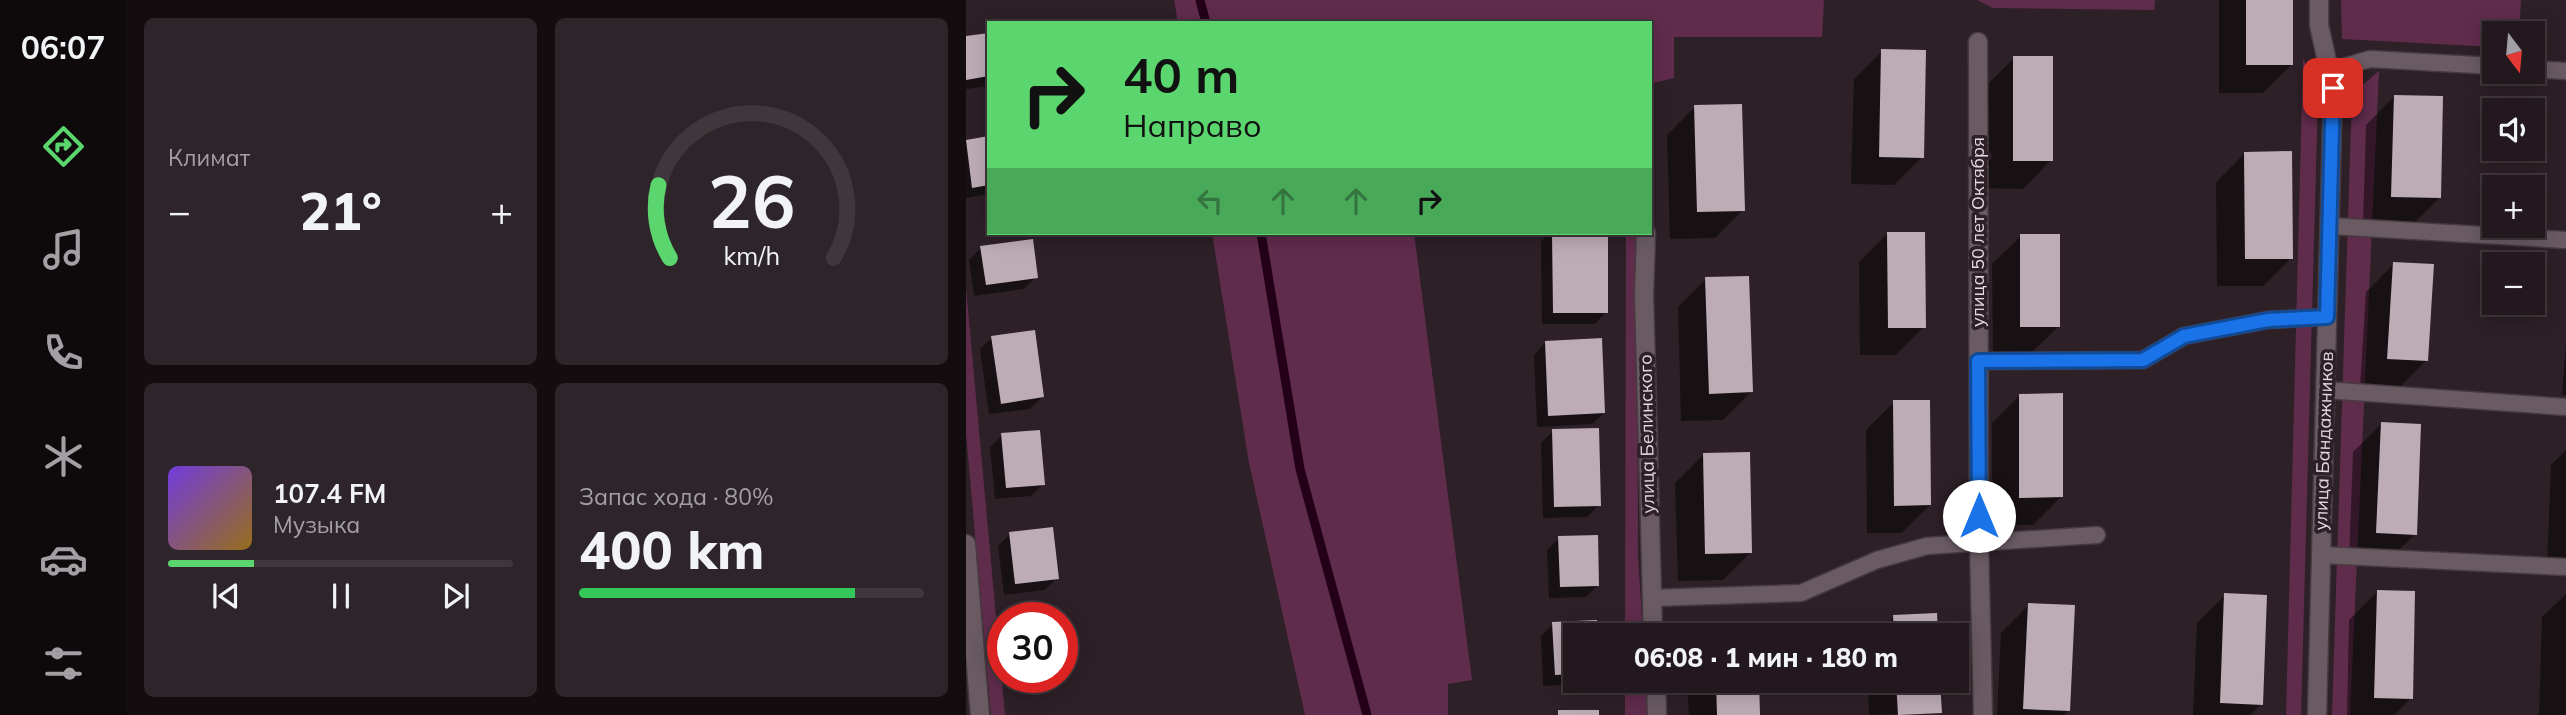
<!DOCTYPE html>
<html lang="ru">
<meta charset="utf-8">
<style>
body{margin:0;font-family:Mulish,sans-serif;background:#2e252a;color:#f1f3f6;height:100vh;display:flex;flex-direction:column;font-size:26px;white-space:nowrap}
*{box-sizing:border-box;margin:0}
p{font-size:23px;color:#a2a0a4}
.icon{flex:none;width:38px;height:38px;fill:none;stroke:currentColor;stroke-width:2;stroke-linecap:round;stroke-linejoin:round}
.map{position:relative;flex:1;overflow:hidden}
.panel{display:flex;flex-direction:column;gap:18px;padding:18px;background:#130d10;width:840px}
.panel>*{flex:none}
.guide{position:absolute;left:21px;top:21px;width:665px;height:214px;border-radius:0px;box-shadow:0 4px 18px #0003,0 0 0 2px #3f373b;background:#5bd56e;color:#111;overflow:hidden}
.needle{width:46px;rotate:164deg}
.tools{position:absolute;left:1516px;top:21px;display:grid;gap:14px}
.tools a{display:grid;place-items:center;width:63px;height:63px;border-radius:0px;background:#22181d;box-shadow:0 4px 18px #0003,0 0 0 2px #3f373b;font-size:35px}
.speed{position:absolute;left:21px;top:602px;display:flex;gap:14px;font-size:35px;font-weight:700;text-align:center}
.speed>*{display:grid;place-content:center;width:91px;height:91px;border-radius:50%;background:#22181d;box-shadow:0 4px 18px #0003,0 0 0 2px #3f373b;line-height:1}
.speed .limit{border:10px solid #d22;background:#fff;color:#111}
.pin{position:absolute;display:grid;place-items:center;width:60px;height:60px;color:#fff;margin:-30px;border-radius:14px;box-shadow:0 4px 10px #0006}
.me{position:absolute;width:77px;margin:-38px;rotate:0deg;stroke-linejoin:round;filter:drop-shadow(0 0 5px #0008)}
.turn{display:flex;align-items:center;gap:24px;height:147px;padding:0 21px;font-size:32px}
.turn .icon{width:91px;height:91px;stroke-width:2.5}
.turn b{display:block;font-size:49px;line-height:60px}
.lanes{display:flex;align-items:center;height:66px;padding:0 21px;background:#0003;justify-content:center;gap:35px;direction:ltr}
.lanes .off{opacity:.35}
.big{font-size:52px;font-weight:800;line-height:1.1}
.panel .tile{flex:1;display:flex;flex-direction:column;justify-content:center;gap:10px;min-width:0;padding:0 24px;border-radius:10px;background:#2e252a}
.panel .dial{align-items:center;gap:0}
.dial svg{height:182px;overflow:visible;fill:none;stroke:#3f373b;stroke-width:7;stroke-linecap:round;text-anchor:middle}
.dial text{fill:#f1f3f6;stroke:none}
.song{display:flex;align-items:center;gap:21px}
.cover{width:84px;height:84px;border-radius:10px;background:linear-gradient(135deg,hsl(260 70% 55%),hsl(40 70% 35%))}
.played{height:7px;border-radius:4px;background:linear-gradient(90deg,#5bd56e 25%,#3f373b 25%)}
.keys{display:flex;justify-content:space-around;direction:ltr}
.heat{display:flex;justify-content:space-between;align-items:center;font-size:38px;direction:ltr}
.charge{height:10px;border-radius:5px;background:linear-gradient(90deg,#34c759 80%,#3f373b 0)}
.panel .tiles{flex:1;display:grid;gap:18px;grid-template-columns:repeat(2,1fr)}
.trip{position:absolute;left:597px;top:623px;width:406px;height:70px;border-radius:0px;background:#22181d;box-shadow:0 4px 18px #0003,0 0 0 2px #3f373b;font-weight:800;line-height:70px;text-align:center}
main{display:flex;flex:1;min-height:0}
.tab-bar{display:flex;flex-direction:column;width:126px;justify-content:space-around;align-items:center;background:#0e0a0c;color:#a2a0a4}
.tab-bar .icon{width:49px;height:49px}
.tab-bar .active{color:#5bd56e}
.tab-bar b{font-size:32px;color:#f1f3f6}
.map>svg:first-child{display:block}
.green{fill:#602c4c}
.shadow{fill:#0007}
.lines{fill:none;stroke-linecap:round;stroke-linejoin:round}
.stream{stroke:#230017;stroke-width:9}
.building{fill:#bdacb5}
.service-casing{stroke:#463b41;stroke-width:19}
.minor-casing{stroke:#463b41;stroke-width:21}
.service{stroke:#6a5b63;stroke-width:16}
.minor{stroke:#6a5b63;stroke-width:18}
.route-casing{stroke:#114b97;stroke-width:18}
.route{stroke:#1a73e8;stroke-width:12}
.labels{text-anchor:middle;stroke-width:7;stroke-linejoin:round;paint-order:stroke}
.street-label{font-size:18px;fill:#e2d9de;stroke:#2d2027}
</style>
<main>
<nav class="tab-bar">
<b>06:07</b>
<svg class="icon active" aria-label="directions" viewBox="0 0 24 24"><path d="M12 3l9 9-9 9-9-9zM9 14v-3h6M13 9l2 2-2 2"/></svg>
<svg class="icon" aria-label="music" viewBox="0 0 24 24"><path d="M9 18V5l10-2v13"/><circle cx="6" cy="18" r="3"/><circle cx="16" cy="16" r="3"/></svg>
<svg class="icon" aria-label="phone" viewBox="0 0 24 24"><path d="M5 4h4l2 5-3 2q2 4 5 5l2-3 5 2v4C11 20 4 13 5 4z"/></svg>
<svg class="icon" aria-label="climate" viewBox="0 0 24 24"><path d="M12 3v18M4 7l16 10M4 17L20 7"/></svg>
<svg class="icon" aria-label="car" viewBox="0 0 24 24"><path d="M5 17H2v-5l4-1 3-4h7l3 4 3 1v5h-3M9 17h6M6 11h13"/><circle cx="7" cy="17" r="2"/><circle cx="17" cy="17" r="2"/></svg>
<svg class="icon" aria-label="filters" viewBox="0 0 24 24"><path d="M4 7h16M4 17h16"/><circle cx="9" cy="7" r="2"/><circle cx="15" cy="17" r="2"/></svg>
</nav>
<section class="panel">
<div class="tiles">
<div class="tile"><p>Климат</p>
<div class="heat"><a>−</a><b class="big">21°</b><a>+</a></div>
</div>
<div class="tile dial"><svg viewBox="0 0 100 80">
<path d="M14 69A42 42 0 1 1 86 69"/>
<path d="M14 69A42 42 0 0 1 9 37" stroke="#5bd56e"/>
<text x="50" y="56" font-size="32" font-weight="700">26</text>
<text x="50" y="72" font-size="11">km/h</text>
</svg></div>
<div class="tile">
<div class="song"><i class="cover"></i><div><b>107.4 FM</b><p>Музыка</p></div></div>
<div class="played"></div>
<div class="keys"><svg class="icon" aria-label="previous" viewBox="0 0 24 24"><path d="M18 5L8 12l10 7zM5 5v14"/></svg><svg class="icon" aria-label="pause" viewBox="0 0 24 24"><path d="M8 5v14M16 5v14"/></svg><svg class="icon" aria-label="next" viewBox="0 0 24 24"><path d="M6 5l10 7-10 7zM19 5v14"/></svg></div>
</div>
<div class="tile"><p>Запас хода · 80%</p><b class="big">400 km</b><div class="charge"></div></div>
</div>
</section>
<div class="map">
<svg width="1600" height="715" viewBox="0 0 1600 715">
<rect width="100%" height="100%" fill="#2d2027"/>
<g class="green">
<path d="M208,0H858L856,37H708V78L684,84V23H212Z"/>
<path d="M1011,0H1189L1188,10L1027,8Z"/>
<path d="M1375,0H1555L1553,33H1528V47L1376,39Z"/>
<path d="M1337,58L1352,94L1335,715H1320Z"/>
<path d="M1413,71L1384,715H1366L1386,94Z"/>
<path d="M246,233H448L506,680L482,684V715H339L283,463Z"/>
<path d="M660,233H671L672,556L677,635H659Z"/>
<path d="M0,288L39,715H25L0,433Z"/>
<path d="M659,681H680L682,715H659Z"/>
</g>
<g class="shadow">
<path d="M1253,0H1325V65L1297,93H1253Z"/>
<path d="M23,34V86L0,89V38Z"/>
<path d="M916,51L956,157L928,185L885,184L888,79Z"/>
<path d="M1048,58L1085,160L1057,189L1020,188V86Z"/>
<path d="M1428,97L1473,198L1445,226L1397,225L1400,125Z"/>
<path d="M729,107L777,210L749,238L704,239L701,135Z"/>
<path d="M23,138V194L0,198V142Z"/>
<path d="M1279,153L1325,258L1297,286H1251L1250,182Z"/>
<path d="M584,233H640V312L629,324H576L575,241Z"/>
<path d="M921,234L958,327L930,355H894L893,262Z"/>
<path d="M1055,236L1093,326L1064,354L1027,355L1026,264Z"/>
<path d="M15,248L70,277L58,289L8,296L3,260Z"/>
<path d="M1428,264L1460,361L1432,389L1394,387L1400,292Z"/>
<path d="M740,279L785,392L757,420L715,421L712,307Z"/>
<path d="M26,338L76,397L64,409L23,414L14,349Z"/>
<path d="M579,343L638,413L626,424L571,427L568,355Z"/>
<path d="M1600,344V395H1596Z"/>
<path d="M1054,395L1095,497L1067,525H1026V423Z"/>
<path d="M928,402L964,505L936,533H901L900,430Z"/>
<path d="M1415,424L1449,534L1421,562L1383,560L1387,452Z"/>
<path d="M587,431L633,505L621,517L577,518L575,443Z"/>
<path d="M36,435L77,484L65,496L29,499L24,447Z"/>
<path d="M1600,450V569H1581L1585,465Z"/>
<path d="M737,455L785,552L757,580L712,581L709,483Z"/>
<path d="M44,534L91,578L79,590L38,595L32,546Z"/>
<path d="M593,538L632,585L620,597L583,598L581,550Z"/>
<path d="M1411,592L1445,698L1428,715H1381L1383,620Z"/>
<path d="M1600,594V715H1573L1576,617Z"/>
<path d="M1259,595L1295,704L1284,715H1227L1231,623Z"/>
<path d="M1063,605L1102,710L1098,715H1031L1035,633Z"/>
<path d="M970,614V635H910L928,617Z"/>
<path d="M629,622L630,635H609V681H623L620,684L577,686L575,636L587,624Z"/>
<path d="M47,677H96L86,688L50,693Z"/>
<path d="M721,681H791L793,715H723Z"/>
<path d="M902,681H972L974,713L903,715Z"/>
</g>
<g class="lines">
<g class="stream">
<path d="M234,0L240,23"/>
<path d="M295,233L334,469L401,715"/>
</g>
</g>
<g class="building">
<rect x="1280" y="0" width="47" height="65"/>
<path d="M23,33V76L0,80V36Z"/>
<path d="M915,49L960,50L958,158L913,157Z"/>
<rect x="1047" y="56" width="40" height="105"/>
<path d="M1428,95L1477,96L1475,198L1425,197Z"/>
<path d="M776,104L779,211L731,212L728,105Z"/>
<path d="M23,136V185L6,188L0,140Z"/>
<path d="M1326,151L1327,259H1279L1278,152Z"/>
<path d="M921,232H959L960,328H922Z"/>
<path d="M586,233H642V313H587Z"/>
<rect x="1054" y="234" width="40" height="93"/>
<path d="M67,239L72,278L20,285L14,246Z"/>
<path d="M1427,262L1468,264L1462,361L1421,359Z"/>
<path d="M783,276L787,392L743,394L739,277Z"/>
<path d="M69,330L78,397L35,404L25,336Z"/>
<path d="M636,338L639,413L582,416L579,341Z"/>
<path d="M1097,393V497L1053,498V394Z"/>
<path d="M927,400H964L965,505L928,506Z"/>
<path d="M1415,422L1455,424L1451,535L1410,533Z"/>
<path d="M633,428L635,506L588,507L586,429Z"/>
<path d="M74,430L79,485L40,488L35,433Z"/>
<path d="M784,452L786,553L739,554L737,453Z"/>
<path d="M87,527L93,579L49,584L43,532Z"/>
<path d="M632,535L633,586L594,587L592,536Z"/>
<path d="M1411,590L1449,591L1447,699L1408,698Z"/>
<path d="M1258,593L1301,595L1297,705L1254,703Z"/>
<path d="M1062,603L1109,605L1104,711L1057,709Z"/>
<path d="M971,613L972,635H928L927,615Z"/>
<path d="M631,620L632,635H609V674L589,675L586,622Z"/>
<path d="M791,630L792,635H748V632Z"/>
<path d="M60,677H82L83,679L61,682Z"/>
<path d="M750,681H793L794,715H751Z"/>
<path d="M930,681H974L976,713L932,715Z"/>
<rect x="592" y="710" width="41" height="5"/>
</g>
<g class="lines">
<g class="service-casing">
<g id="service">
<path d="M1566,69L1600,71"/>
<path d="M1363,71L1404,59L1528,66"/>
<path d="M1364,226L1600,240"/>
<path d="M1012,361L1177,360L1218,336L1302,320L1361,317"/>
<path d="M1359,390L1600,407"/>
<path d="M1355,555L1600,567"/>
<path d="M685,598L835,593L911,560L961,546L1131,535"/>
</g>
</g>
<g class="minor-casing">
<g id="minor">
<path d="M1012,42L1013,542L1017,715"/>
<path d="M680,233L678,295L687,635"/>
<path d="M0,544L14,715"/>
<path d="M690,681L691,715"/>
<path d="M1351,715L1367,88L1353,25V0"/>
</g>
</g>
<use href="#service" class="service"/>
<use href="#minor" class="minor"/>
</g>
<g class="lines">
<g class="route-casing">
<path id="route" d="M1013,516L1012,361L1177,360L1218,336L1302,320L1361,317L1367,88"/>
</g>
<use href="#route" class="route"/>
</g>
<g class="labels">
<g class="street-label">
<text transform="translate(1012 232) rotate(-90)" y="6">улица 50 лет Октября</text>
<text transform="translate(681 434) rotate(-91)" y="6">улица Белинского</text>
<text transform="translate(1358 441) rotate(-88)" y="6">улица Бандажников</text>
</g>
</g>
</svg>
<div class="tools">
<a><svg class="needle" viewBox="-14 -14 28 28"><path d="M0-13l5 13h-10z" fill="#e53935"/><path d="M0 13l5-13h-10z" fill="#a2a0a4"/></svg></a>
<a><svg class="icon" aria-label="sound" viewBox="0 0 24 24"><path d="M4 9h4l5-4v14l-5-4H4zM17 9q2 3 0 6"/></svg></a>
<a>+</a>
<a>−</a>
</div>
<div class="speed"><div class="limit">30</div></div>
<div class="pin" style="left:1367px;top:88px;background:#d93025"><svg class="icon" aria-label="arrive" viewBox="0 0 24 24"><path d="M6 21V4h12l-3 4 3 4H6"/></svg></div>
<svg class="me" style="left:1013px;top:516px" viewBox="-20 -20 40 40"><circle r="19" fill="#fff"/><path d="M0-13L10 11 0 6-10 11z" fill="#1a73e8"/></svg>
<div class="trip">06:08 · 1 мин · 180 m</div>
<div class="guide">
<div class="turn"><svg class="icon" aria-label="right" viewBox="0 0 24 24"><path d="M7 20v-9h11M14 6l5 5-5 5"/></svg><div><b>40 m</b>Направо</div></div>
<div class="lanes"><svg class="icon off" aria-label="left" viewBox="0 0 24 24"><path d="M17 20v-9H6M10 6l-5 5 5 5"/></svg><svg class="icon off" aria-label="ahead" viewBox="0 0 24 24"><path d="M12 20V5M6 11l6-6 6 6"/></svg><svg class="icon off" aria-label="ahead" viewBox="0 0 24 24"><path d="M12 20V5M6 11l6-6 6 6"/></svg><svg class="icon" aria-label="right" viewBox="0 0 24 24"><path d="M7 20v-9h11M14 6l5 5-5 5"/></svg></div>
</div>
</div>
</main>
